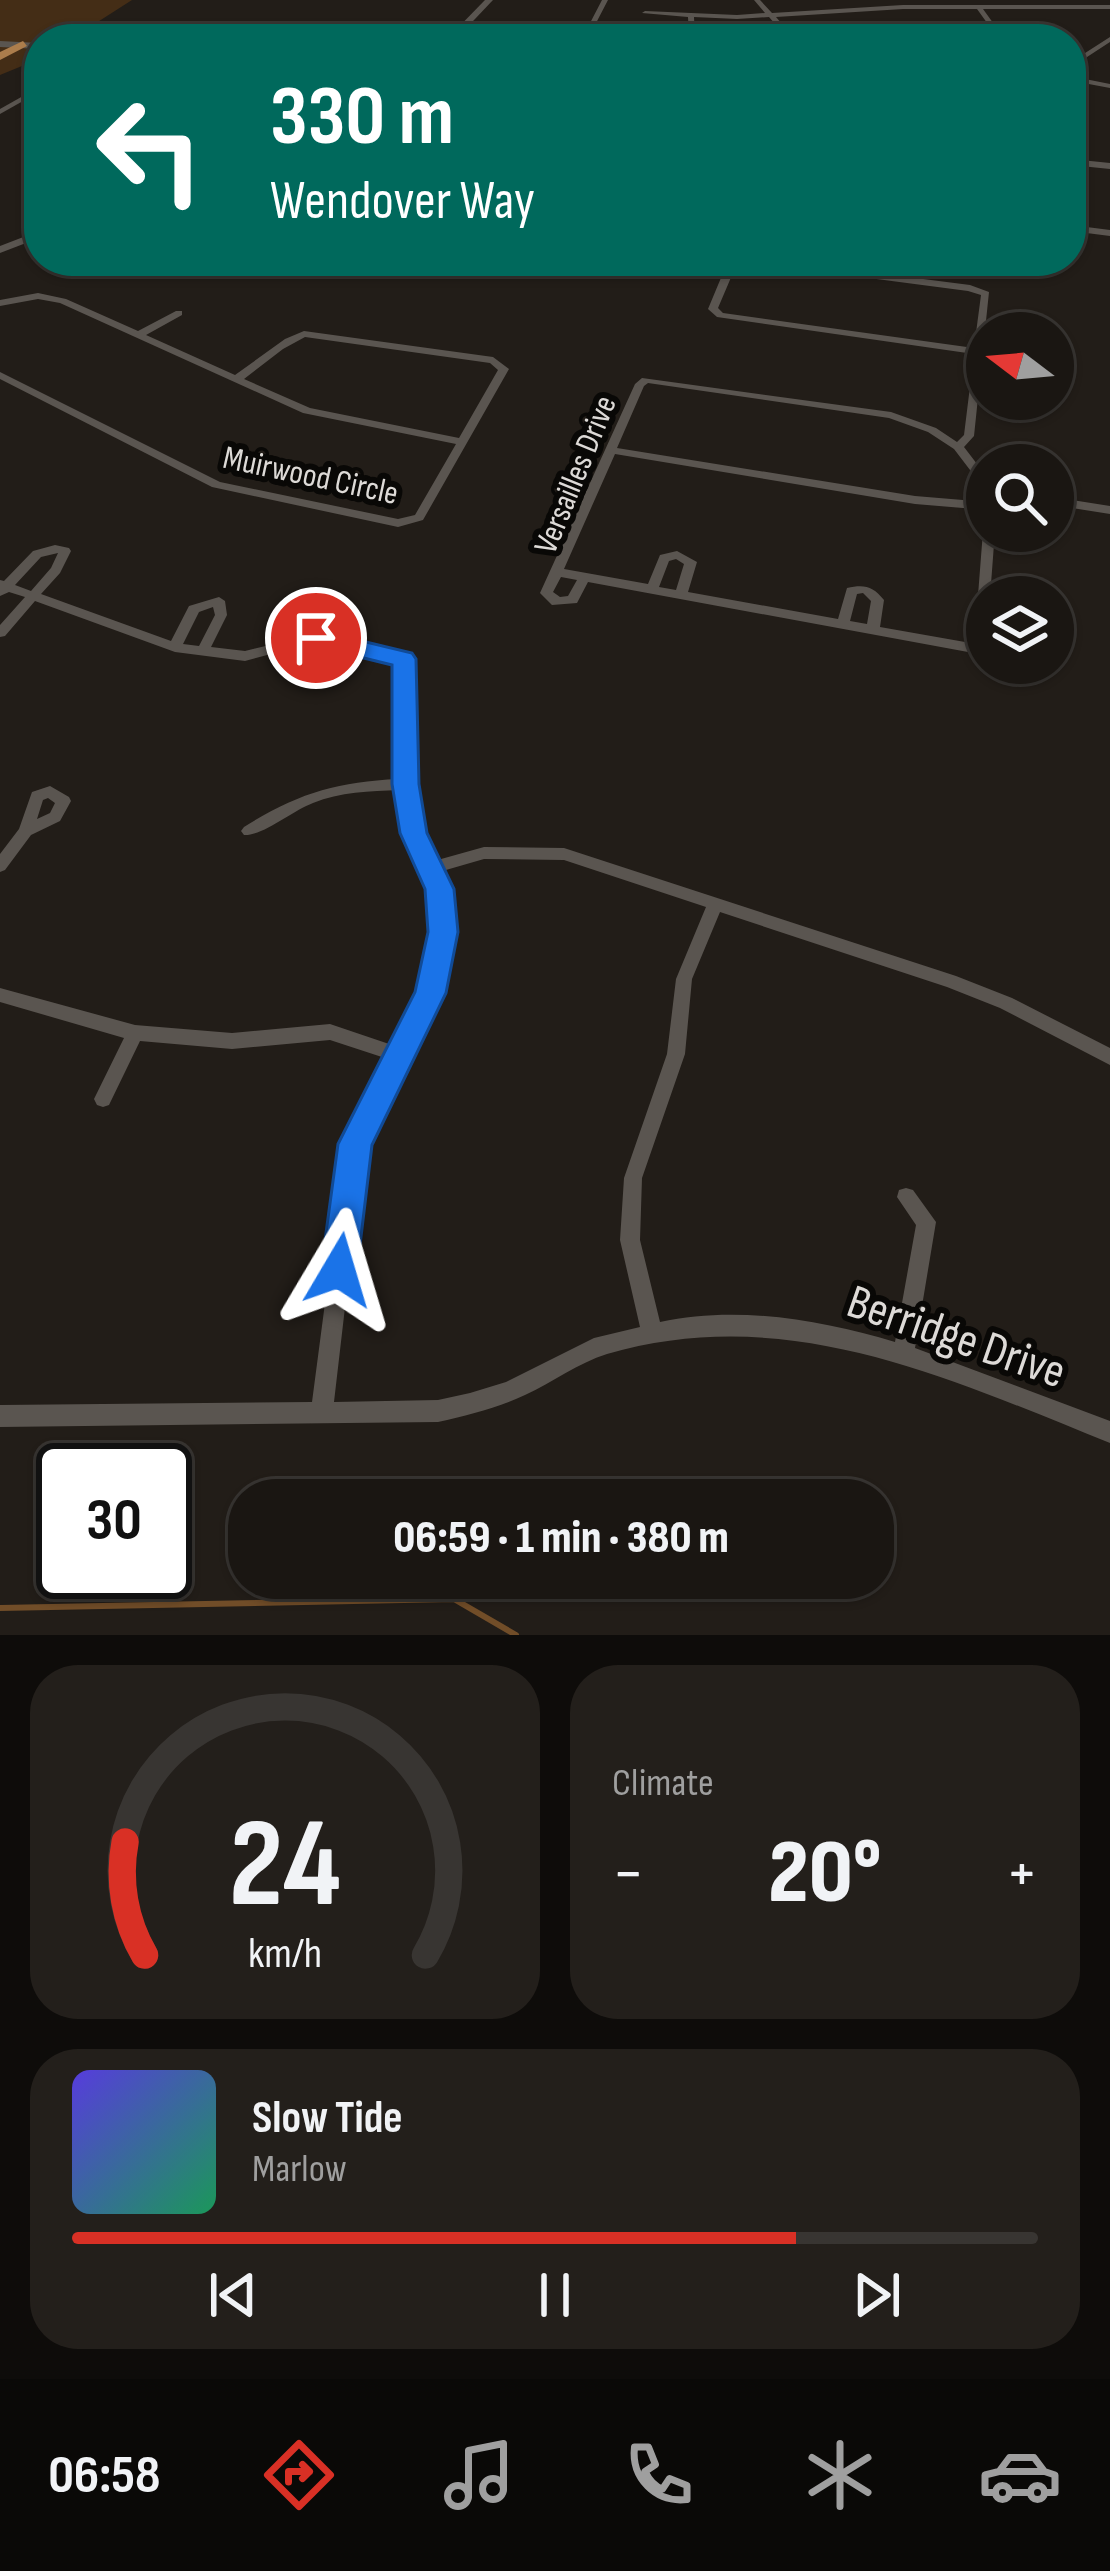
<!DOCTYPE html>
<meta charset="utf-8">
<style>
body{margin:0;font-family:"Sofia Sans Condensed",sans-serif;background:#231f1b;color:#f1f3f6;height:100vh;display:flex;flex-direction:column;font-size:45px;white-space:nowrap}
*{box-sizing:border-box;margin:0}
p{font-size:39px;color:#9f9f9f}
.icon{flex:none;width:66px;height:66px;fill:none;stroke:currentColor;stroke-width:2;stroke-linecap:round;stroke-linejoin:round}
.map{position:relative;height:1635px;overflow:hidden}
.sheet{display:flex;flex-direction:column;gap:30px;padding:30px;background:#0e0c0a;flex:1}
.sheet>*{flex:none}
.banner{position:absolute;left:24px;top:24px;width:1062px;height:252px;border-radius:48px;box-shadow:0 3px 9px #0004,0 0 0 3px #383532;background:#00695c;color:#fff;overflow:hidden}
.needle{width:78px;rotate:286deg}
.controls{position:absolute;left:966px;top:312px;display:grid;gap:24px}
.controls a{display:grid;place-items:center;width:108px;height:108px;border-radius:50%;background:#1a1612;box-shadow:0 3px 9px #0004,0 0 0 3px #383532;font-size:60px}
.speed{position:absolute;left:36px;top:1443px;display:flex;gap:24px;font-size:60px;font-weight:700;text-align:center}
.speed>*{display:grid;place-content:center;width:156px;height:156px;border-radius:50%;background:#1a1612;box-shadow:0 3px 9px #0004,0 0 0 3px #383532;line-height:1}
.speed .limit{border:6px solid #111;border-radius:18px;background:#fff;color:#111}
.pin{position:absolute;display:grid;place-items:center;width:102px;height:102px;color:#fff;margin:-51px;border:6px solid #fff;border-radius:50%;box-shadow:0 3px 12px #0007}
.me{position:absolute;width:132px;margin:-66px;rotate:7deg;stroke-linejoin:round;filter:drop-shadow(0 0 9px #0008)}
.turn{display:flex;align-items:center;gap:42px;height:252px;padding:0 48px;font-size:54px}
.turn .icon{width:156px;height:156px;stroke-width:2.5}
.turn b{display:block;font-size:84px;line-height:102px}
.big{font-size:90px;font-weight:800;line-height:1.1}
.sheet .widget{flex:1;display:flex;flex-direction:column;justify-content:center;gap:18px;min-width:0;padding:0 42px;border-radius:48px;background:#231f1b}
.sheet .dial{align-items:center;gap:0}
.dial svg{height:312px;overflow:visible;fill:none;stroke:#383532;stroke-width:7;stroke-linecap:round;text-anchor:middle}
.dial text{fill:#f1f3f6;stroke:none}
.song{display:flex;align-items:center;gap:36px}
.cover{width:144px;height:144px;border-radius:18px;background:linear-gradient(135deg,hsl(250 70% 55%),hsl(150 70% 35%))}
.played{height:12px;border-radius:6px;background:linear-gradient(90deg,#d93025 75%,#383532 75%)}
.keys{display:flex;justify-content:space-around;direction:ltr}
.heat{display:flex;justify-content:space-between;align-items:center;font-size:66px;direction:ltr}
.sheet .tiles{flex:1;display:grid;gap:30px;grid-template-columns:1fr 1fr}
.widget:last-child{grid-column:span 2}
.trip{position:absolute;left:228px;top:1479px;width:666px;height:120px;border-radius:48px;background:#1a1612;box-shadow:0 3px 9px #0004,0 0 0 3px #383532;font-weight:800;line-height:120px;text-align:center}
.tab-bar{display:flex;height:192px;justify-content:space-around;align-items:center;background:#0a0907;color:#9f9f9f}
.tab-bar .icon{width:84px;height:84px}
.tab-bar .on{color:#d93025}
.tab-bar b{font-size:54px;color:#f1f3f6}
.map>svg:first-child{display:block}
.green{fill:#442d16}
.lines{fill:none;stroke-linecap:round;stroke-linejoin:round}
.stream{stroke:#714d28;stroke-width:6}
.minor{fill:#5a5550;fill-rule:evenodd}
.tertiary{fill:#5a5550;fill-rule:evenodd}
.secondary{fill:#5a5550;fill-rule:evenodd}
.primary{fill:#ac7d4c;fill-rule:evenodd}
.route{fill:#1a73e8;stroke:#114b97;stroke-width:3}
.labels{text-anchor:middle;stroke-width:12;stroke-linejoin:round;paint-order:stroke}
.far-street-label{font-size:33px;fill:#dddad7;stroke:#090806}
.near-street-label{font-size:48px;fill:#dddad7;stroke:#090806}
</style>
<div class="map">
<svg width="1110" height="1635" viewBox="0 0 1110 1635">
<rect width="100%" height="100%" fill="#221d18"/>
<path class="green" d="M0,0H132L71,39H39V59L0,75Z"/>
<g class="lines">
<path class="stream" d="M0,1608L454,1599L516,1635"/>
<g class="minor">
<path d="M602,0H608L595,25L600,37L597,39L458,29L461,27L593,35L589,25Z"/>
<path d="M754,0H760L772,13L903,5H1110V9H983L996,27L989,39H983L990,27L977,9H903L776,17L795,39H788L769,17L737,19L694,17L695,39H689L688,17L642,13L645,11L737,15L765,13Z"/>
<path d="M1110,37V42L1087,57L1085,79L1110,84V88L1078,82L1082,55Z"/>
<path d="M39,87V92L0,114V109Z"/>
<path d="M1071,225L1110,230V236L1071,231Z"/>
<path d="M728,261H738L718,308L723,313L974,348L981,295L968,291L762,264L757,261H783L970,285L989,292L974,436L964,447L987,477V488L983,487L954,449L928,432L889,418L648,383L644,386L617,448L915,496L975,501L981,505L975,509L915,504L615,454L564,569L648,584L660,555L677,551L697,562L688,592L838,619L847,588C864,584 873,586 884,600L880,627L965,642L975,634L983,531L987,528V531H995L990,597H987V637L968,652L588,582L577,603L552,605L540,593L635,384L642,378L891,412L936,428L957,442L964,435L974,354L717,317L708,309ZM676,559L684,564L676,590L659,587L669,561ZM561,577L577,580L568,596L560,597L553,592ZM863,593L871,601L867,624L850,621L857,594Z"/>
<path d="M38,293L66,299L138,331L176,311H182V315L146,335L235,375L285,339L304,331L493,357L509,369L423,520L398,527L212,487L0,379V372L220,482L398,519L415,515L456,444L303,413L60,303L38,299L0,306V300ZM305,337L490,363L498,370L459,438L310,408L244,379L283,349Z"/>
<path d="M1053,497L1110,506V514L1053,505Z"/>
<path d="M55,545L69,548L71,551L60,573L41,594L171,641L189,606L219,597L225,601L227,615L211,647L245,651L316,634L409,656L412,784L422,833L434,861L484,847L564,848L956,976L1012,998L1110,1048V1065L1000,1008L947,987L720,912L692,979L685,1054L642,1178L640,1240L660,1322C737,1305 821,1320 895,1342L916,1225L897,1197L899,1190L906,1188L913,1190L936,1222L915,1348L1110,1421V1443C945,1377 788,1302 607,1354C578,1363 553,1382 525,1395C497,1408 468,1415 438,1422L0,1427V1405L312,1402L346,1143L388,1059L330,1040L232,1049L140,1041L109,1105L103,1107L97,1105L94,1099L124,1038L0,1002V988L135,1025L232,1033L330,1024L395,1046L423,992L435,932L431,889L406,833L399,790C370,791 340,792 313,803C292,811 263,836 244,835L241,831L244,827C296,794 336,782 398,779L397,662L316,642L245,661L175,652L35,601L5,636L0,637V625L25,597L9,592L0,596V580L4,581L33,551ZM58,553L51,568L31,591L15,585L41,557ZM213,607L215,615L199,646L183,644L199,612ZM484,859L564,860L706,907L676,979L667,1054L624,1178L620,1240L640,1327L594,1338L506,1382L470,1393L438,1400L334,1402L364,1144L439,993L451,932L447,889L439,872Z"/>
<path d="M50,786L69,797L71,801L60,821L31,835L5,870L0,872V854L19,829L32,792ZM48,798L55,803L50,813L37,819L43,800Z"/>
</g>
<g class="tertiary">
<path d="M485,0H493L456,39H447Z"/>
<path d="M39,231V238L0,253V246Z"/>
</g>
<g class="secondary">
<path d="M0,41L39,43V49L0,47Z"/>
<path d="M1071,159L1110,163V169L1071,165Z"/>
</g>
<path class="primary" d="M23,41L27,46L0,60V52Z"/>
</g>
<path class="route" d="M316,630L412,653L416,659L419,784L427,833L454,889L458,932L446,993L372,1145L357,1270L351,1283L339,1288L326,1283L321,1270L338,1144L415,992L428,932L425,889L400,833L392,784V665L307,644V633Z"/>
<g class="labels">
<g class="far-street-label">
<text transform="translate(311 474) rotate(12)" y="12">Muirwood Circle</text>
<text transform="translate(574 474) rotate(-68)" y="12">Versailles Drive</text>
</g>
<g class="near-street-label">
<text transform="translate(957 1335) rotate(19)" y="17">Berridge Drive</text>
</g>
</g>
</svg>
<div class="controls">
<a><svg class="needle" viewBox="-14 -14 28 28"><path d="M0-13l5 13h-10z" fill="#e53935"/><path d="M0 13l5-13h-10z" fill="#9f9f9f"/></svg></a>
<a><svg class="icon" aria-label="search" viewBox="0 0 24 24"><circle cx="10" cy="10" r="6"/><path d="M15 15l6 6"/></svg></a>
<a><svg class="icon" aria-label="layers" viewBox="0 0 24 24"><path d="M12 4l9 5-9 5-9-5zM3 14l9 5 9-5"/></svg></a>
</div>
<div class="speed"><div class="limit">30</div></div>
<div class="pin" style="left:316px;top:638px;background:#d93025"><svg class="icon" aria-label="arrive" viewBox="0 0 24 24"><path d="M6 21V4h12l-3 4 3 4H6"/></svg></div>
<svg class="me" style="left:339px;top:1270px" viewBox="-20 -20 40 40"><path d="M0-17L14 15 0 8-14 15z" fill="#1a73e8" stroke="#fff" stroke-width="4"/></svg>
<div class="trip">06:59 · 1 min · 380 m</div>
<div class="banner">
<div class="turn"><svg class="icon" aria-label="left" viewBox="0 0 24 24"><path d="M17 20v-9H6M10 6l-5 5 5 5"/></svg><div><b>330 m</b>Wendover Way</div></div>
</div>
</div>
<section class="sheet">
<div class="tiles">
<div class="widget dial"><svg viewBox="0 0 100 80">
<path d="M14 69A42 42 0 1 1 86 69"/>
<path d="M14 69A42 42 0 0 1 9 40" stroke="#d93025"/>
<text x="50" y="56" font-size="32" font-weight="700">24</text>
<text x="50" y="72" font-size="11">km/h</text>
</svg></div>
<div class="widget"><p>Climate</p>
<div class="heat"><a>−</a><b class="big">20°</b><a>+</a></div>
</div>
<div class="widget">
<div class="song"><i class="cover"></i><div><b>Slow Tide</b><p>Marlow</p></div></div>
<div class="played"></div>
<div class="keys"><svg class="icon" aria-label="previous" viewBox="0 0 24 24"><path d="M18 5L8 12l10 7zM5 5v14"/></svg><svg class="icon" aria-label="pause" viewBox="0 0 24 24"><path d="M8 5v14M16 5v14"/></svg><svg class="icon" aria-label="next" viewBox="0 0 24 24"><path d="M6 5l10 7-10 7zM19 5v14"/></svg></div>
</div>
</div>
</section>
<nav class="tab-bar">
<b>06:58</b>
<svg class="icon on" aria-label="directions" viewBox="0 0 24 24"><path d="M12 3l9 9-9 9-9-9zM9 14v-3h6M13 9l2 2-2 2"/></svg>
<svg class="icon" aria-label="music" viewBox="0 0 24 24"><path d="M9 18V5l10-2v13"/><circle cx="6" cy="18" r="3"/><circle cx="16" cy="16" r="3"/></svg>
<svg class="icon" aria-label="phone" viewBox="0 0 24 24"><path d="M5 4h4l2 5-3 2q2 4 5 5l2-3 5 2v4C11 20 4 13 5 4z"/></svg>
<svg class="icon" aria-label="climate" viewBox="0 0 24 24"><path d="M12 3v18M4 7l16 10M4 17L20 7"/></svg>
<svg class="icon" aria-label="car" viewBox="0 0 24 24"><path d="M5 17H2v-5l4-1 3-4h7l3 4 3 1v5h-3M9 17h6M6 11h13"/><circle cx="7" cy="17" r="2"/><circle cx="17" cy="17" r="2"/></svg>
</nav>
